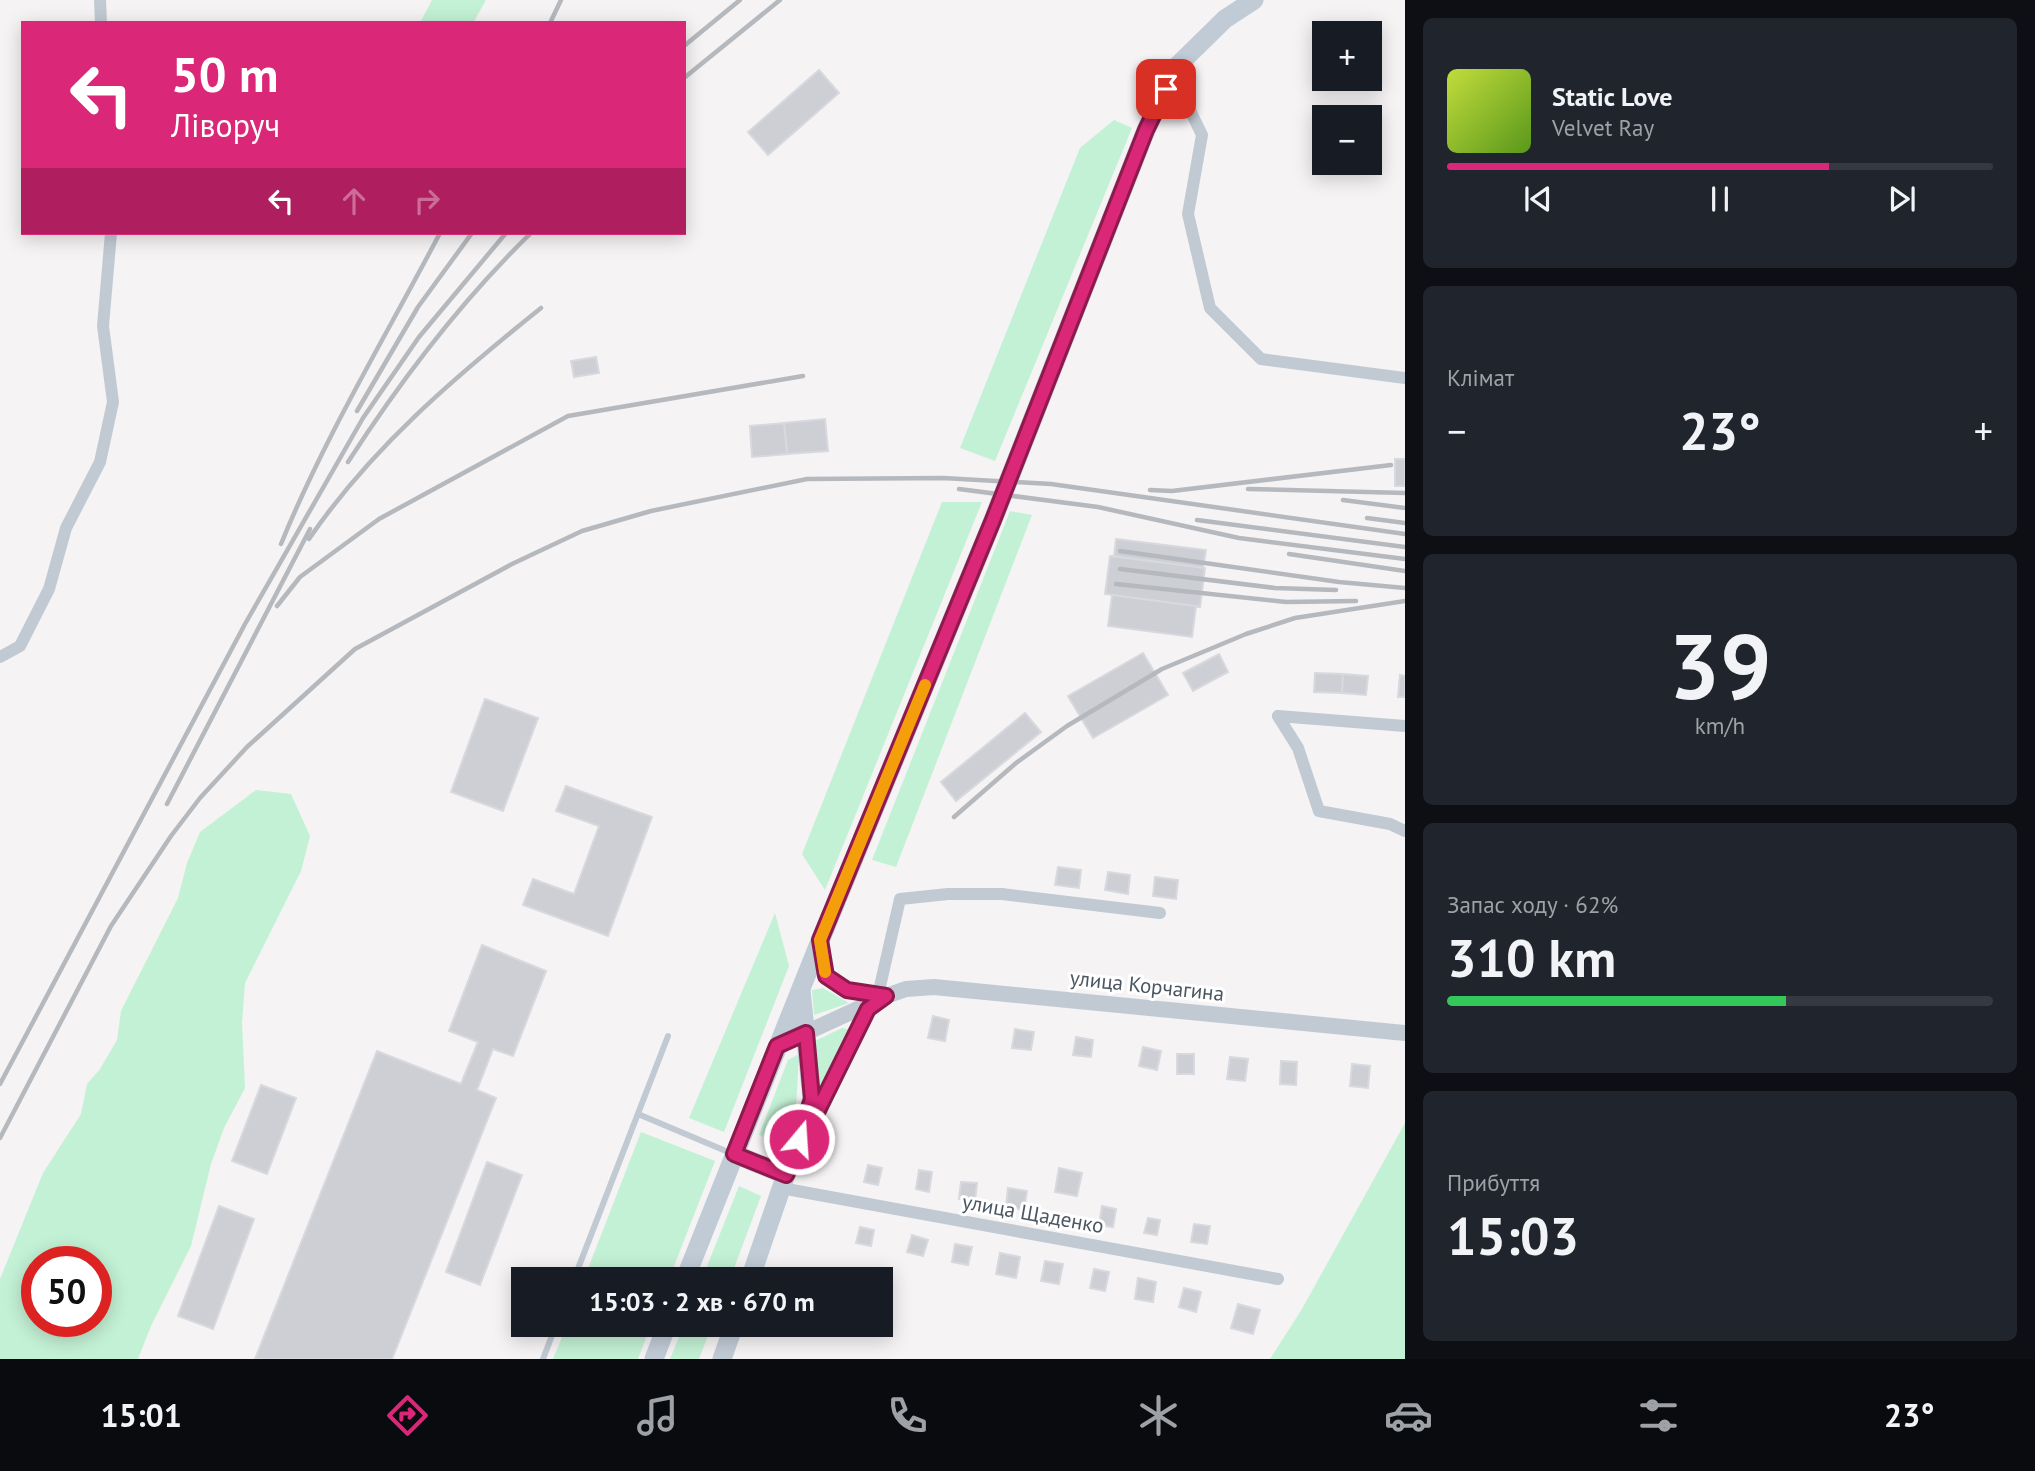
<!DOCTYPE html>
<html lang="uk">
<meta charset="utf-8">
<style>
body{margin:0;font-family:"PT Sans",sans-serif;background:#20242c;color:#f1f3f6;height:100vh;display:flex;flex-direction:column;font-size:26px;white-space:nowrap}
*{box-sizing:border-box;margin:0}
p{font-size:23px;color:#9ea1a6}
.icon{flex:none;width:38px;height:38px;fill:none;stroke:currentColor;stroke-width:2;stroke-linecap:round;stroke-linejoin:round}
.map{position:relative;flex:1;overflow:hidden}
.panel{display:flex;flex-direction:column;gap:18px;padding:18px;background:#0d0f14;width:630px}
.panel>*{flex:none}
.top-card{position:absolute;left:21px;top:21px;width:665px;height:214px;border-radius:0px;box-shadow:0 4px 18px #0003;background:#db2777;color:#fff;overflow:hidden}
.fabs{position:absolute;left:1312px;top:21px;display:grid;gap:14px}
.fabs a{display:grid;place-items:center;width:70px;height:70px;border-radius:0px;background:#171b24;box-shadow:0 4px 18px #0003;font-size:35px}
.speed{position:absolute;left:21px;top:1246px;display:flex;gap:14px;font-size:35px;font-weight:700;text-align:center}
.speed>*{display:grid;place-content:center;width:91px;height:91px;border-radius:50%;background:#171b24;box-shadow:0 4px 18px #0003;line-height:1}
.speed .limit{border:10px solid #d22;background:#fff;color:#111}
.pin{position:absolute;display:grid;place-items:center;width:60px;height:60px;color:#fff;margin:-30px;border-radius:14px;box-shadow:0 4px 10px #0006}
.me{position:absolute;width:77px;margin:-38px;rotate:18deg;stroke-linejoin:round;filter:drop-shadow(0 0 5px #0008)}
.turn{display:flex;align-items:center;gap:24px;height:147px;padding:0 35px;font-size:32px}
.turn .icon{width:91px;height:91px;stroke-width:2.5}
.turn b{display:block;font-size:49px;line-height:60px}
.lanes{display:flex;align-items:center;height:66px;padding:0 35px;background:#0003;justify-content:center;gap:35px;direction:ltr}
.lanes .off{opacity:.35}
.big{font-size:52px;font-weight:600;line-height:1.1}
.panel .tile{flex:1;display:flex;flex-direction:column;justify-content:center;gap:10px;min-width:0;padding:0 24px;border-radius:10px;background:#20242c}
.panel .dial{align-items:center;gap:0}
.dial b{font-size:91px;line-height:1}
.song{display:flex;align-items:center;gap:21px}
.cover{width:84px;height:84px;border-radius:10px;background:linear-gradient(135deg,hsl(70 70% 55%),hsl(90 70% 35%))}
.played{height:7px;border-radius:4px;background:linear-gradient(90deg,#db2777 70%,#363941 70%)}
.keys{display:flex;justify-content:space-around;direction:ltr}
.heat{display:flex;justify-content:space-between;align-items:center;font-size:38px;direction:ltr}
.charge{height:10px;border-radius:5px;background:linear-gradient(90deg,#34c759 62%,#363941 0)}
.trip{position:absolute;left:511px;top:1267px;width:382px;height:70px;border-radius:0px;background:#171b24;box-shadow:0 4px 18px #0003;font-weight:600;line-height:70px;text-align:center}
.tabs{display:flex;height:112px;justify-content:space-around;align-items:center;background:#090b0e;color:#9ea1a6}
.tabs .icon{width:49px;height:49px}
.tabs .on{color:#db2777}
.tabs b{font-size:32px;color:#f1f3f6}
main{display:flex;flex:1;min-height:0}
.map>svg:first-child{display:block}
.green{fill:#c3f1d5;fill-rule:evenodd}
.building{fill:#cdcfd5;stroke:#d7d9de;stroke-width:2}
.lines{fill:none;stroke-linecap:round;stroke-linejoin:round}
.service{stroke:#c1cad2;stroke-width:6}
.minor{stroke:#c1cad2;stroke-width:12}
.tertiary{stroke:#c1cad2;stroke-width:16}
.secondary{stroke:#c1cbd6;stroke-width:19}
.rail{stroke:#b5b8bd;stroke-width:4.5}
.route-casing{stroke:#8e194d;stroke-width:18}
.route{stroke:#db2777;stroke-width:12}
.slow{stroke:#f59e0b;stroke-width:12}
.labels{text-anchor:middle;stroke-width:6;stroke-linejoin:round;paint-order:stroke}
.street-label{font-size:21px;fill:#4a5661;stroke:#fff}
</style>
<main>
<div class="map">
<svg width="1405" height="1359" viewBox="0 0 1405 1359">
<rect width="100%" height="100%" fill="#f5f3f3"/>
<g class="green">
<path d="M432,0H486L473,23H420Z"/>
<path d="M1114,120L1132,128L995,461L960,448L1080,148Z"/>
<path d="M942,502H982L825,890L802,854Z"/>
<path d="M1010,511L1032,515L896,867L872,860Z"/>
<path d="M256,790L291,794L310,836L301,871L245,983L242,1023L245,1088L224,1128L211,1164L191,1246L151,1326L138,1359H0V1279L43,1173L81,1114L87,1084L100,1069L117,1040L121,1011L178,898L187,863L200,832ZM37,1262H96V1321H37Z"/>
<path d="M775,913L789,966L724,1132L689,1118Z"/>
<path d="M823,988L849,1003L814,1015L812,990Z"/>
<path d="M842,1028L848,1029L818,1090L815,1041Z"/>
<path d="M799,1054L796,1108L783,1144L759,1135L788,1060Z"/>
<path d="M1405,1123V1359H1270L1302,1309Z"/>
<path d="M641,1132L715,1161L669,1279H584Z"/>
<path d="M739,1186L761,1196L730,1279H702Z"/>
<path d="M567,1325H651L638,1359H553Z"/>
<path d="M684,1325H712L699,1359H670Z"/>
</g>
<g class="building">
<path d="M819,70L839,93L768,155L748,132Z"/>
<path d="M596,357L599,373L574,377L571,361Z"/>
<path d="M825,419L828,451L787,454L784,423Z"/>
<path d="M784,423L787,454L752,457L750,426Z"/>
<rect x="1395" y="459" width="10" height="27"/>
<path d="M1116,539L1206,550L1203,568L1114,556Z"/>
<path d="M1110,556L1205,568L1200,607L1105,594Z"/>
<path d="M1112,595L1196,606L1192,637L1108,626Z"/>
<path d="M1143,653L1168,695L1093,738L1068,696Z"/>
<path d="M1219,654L1228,672L1193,691L1183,673Z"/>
<path d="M1315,673L1343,674L1342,693L1314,692Z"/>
<path d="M1343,674L1368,676L1366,695L1342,693Z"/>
<path d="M1400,675L1405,676V697H1398Z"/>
<path d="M485,699L538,718L503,811L451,792Z"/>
<path d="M1025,713L1041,732L956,801L941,782Z"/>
<path d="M566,786L652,817L608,936L523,905L533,879L574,894L599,826L556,811Z"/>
<path d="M1058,867L1081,870L1079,888L1055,885Z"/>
<path d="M1108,872L1130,875L1128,894L1105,890Z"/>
<path d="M1155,877L1178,880L1176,899L1153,896Z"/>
<path d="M482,945L546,971L513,1056L493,1049L477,1090L496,1098L392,1359H255L377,1051L461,1084L478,1042L449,1031Z"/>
<path d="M933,1016L949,1020L945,1041L928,1038Z"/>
<path d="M1015,1029L1034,1032L1031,1050L1012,1048Z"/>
<path d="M1076,1037L1093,1040L1091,1057L1073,1055Z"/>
<path d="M1143,1047L1161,1051L1157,1070L1139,1066Z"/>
<rect x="1177" y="1054" width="17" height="20"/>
<path d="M1230,1057L1248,1059L1245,1081L1227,1079Z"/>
<path d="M1281,1061L1297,1062L1296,1085L1280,1084Z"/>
<path d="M1352,1064L1370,1066L1368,1088L1350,1086Z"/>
<path d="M261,1085L296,1098L267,1174L232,1161Z"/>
<path d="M487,1162L522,1175L480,1285L446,1272Z"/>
<path d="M868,1165L882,1168L878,1185L864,1182Z"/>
<path d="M1059,1168L1082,1173L1077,1196L1055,1192Z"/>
<path d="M919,1170L932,1172L929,1192L916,1189Z"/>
<path d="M961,1182L977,1183L975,1201L959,1199Z"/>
<path d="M1008,1188L1027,1191L1024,1210L1006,1207Z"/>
<path d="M219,1206L254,1219L213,1329L178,1316Z"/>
<path d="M1102,1206L1116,1209L1113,1227L1099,1225Z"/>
<path d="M1148,1218L1160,1220L1157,1235L1144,1233Z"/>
<path d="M1194,1224L1210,1226L1207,1244L1191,1242Z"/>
<path d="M860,1227L874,1230L871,1246L856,1243Z"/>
<path d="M912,1235L928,1240L923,1256L907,1252Z"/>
<path d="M955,1244L972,1247L968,1265L952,1262Z"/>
<path d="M1000,1253L1020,1257L1016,1278L996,1274Z"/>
<path d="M1045,1261L1063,1264L1059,1284L1041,1281Z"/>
<path d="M1094,1269L1109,1272L1105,1291L1090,1288Z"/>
<path d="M1138,1278L1156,1282L1153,1302L1135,1299Z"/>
<path d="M1184,1288L1201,1292L1196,1312L1179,1307Z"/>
<path d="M1238,1304L1260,1310L1253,1334L1231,1328Z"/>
</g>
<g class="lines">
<g class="service">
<path d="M638,1114L733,1154"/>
<path d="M574,1279L668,1036"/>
<path d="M543,1359L556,1325"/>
</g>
<g class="minor">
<path d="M100,0L101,23"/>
<path d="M1175,68L1188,106L1202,135L1188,214L1210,308L1261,359L1405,378"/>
<path d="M0,657L20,646L49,589L66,528L100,462L113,402L103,326L111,233"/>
<path d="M1278,716L1298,748L1319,811L1390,824L1405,831"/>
<path d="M1278,716L1405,726"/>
<path d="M878,995L900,899L948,894H1002L1160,913"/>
<path d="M781,1188L1278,1279"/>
</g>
<g class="tertiary">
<path d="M820,941L826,976L847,990L886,996"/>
<path d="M777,1046L886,996L906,989L934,987L1405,1033"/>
<path d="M812,1121L868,1008L875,1003"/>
</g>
<g class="secondary">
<path d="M734,1154L786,1175"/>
<path d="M685,1279L820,941L993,520L1146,130L1175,68L1225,19L1254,0"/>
<path d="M750,1279L812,1099L801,990"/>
<path d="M654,1359L667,1325"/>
<path d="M722,1359L734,1325"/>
</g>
<g class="rail">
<path d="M550,23L561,0"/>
<path d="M684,46L740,0"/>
<path d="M684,78L780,0"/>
<path d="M357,411L418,307L472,233"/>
<path d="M348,462C401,380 461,301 531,233"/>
<path d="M959,489L1098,507L1239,538L1405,559"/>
<path d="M1248,489L1405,493"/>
<path d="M1150,490L1172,491L1391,465"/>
<path d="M1343,500L1405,508"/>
<path d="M1367,518L1405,523"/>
<path d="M1197,520L1405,547"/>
<path d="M309,539C371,448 456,376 541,308"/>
<path d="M281,544C325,436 386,336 440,233"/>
<path d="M1120,551L1339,582L1405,588"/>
<path d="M1289,554L1405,571"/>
<path d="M1120,569L1275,588L1336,590"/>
<path d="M1116,584L1286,602L1356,601"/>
<path d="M277,606L300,577L379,519L568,416L803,376"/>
<path d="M167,804L310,529"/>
<path d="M954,817L1016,763L1067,726L1162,669L1246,634L1295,618L1405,601"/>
<path d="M0,1084L245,624L363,418L419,337L506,233"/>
<path d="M0,1138L111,926L171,836L200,798L247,747L355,649L512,564L582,531L651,511L807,479L943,478L1051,484L1405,534"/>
</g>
</g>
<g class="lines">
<g class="route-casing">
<path id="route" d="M799,1139L812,1099L806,1033L777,1046L734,1154L786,1175L868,1009L886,996L847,990L826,976L820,940L993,520L1146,130L1166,89"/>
</g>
<use href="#route" class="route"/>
<path class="slow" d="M825,972L820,940L925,685"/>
</g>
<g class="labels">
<g class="street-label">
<text transform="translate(1147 986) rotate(6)" y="7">улица Корчагина</text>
<text transform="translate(1033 1214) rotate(10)" y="7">улица Щаденко</text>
</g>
</g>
</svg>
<div class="fabs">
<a>+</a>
<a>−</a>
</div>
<div class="speed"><div class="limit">50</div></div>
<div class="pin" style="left:1166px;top:89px;background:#d93025"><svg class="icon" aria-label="arrive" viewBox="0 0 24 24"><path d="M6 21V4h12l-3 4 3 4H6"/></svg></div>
<svg class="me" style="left:799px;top:1139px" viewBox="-20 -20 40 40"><circle r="17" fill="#db2777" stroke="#fff" stroke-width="3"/><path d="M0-11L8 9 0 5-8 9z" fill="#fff"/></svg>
<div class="trip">15:03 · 2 хв · 670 m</div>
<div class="top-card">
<div class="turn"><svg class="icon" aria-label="left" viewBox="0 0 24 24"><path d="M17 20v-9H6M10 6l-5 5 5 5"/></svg><div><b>50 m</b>Ліворуч</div></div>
<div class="lanes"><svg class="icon" aria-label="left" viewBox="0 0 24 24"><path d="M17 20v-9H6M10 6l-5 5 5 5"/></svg><svg class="icon off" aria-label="ahead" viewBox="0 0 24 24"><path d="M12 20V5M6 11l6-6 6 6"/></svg><svg class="icon off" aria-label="right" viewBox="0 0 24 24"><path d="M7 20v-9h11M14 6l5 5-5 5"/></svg></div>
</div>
</div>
<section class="panel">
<div class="tile">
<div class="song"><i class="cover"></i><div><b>Static Love</b><p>Velvet Ray</p></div></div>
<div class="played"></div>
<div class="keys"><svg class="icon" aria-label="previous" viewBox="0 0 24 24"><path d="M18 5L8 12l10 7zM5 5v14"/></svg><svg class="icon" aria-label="pause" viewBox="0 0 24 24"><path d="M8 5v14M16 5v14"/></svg><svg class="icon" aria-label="next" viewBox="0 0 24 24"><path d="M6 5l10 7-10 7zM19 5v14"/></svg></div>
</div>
<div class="tile"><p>Клімат</p>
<div class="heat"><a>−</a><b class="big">23°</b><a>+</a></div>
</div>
<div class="tile dial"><b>39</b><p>km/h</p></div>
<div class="tile"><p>Запас ходу · 62%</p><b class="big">310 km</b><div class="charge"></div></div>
<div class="tile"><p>Прибуття</p><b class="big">15:03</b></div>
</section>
</main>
<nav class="tabs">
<b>15:01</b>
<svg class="icon on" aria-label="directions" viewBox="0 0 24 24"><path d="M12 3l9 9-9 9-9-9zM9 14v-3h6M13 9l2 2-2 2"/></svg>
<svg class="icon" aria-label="music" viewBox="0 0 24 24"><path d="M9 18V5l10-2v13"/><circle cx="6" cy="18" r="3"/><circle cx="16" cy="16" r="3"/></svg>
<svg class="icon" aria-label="phone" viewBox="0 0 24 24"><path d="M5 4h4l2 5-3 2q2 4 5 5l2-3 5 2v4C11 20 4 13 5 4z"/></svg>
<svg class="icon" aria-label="climate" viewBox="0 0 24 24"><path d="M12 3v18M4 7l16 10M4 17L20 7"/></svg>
<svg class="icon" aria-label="car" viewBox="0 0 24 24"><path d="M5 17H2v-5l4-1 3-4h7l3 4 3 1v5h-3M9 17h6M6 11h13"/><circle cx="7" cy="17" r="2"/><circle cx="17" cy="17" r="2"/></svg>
<svg class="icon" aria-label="filters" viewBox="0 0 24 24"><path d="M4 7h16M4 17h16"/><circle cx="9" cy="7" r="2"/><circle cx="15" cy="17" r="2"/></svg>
<b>23°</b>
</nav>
